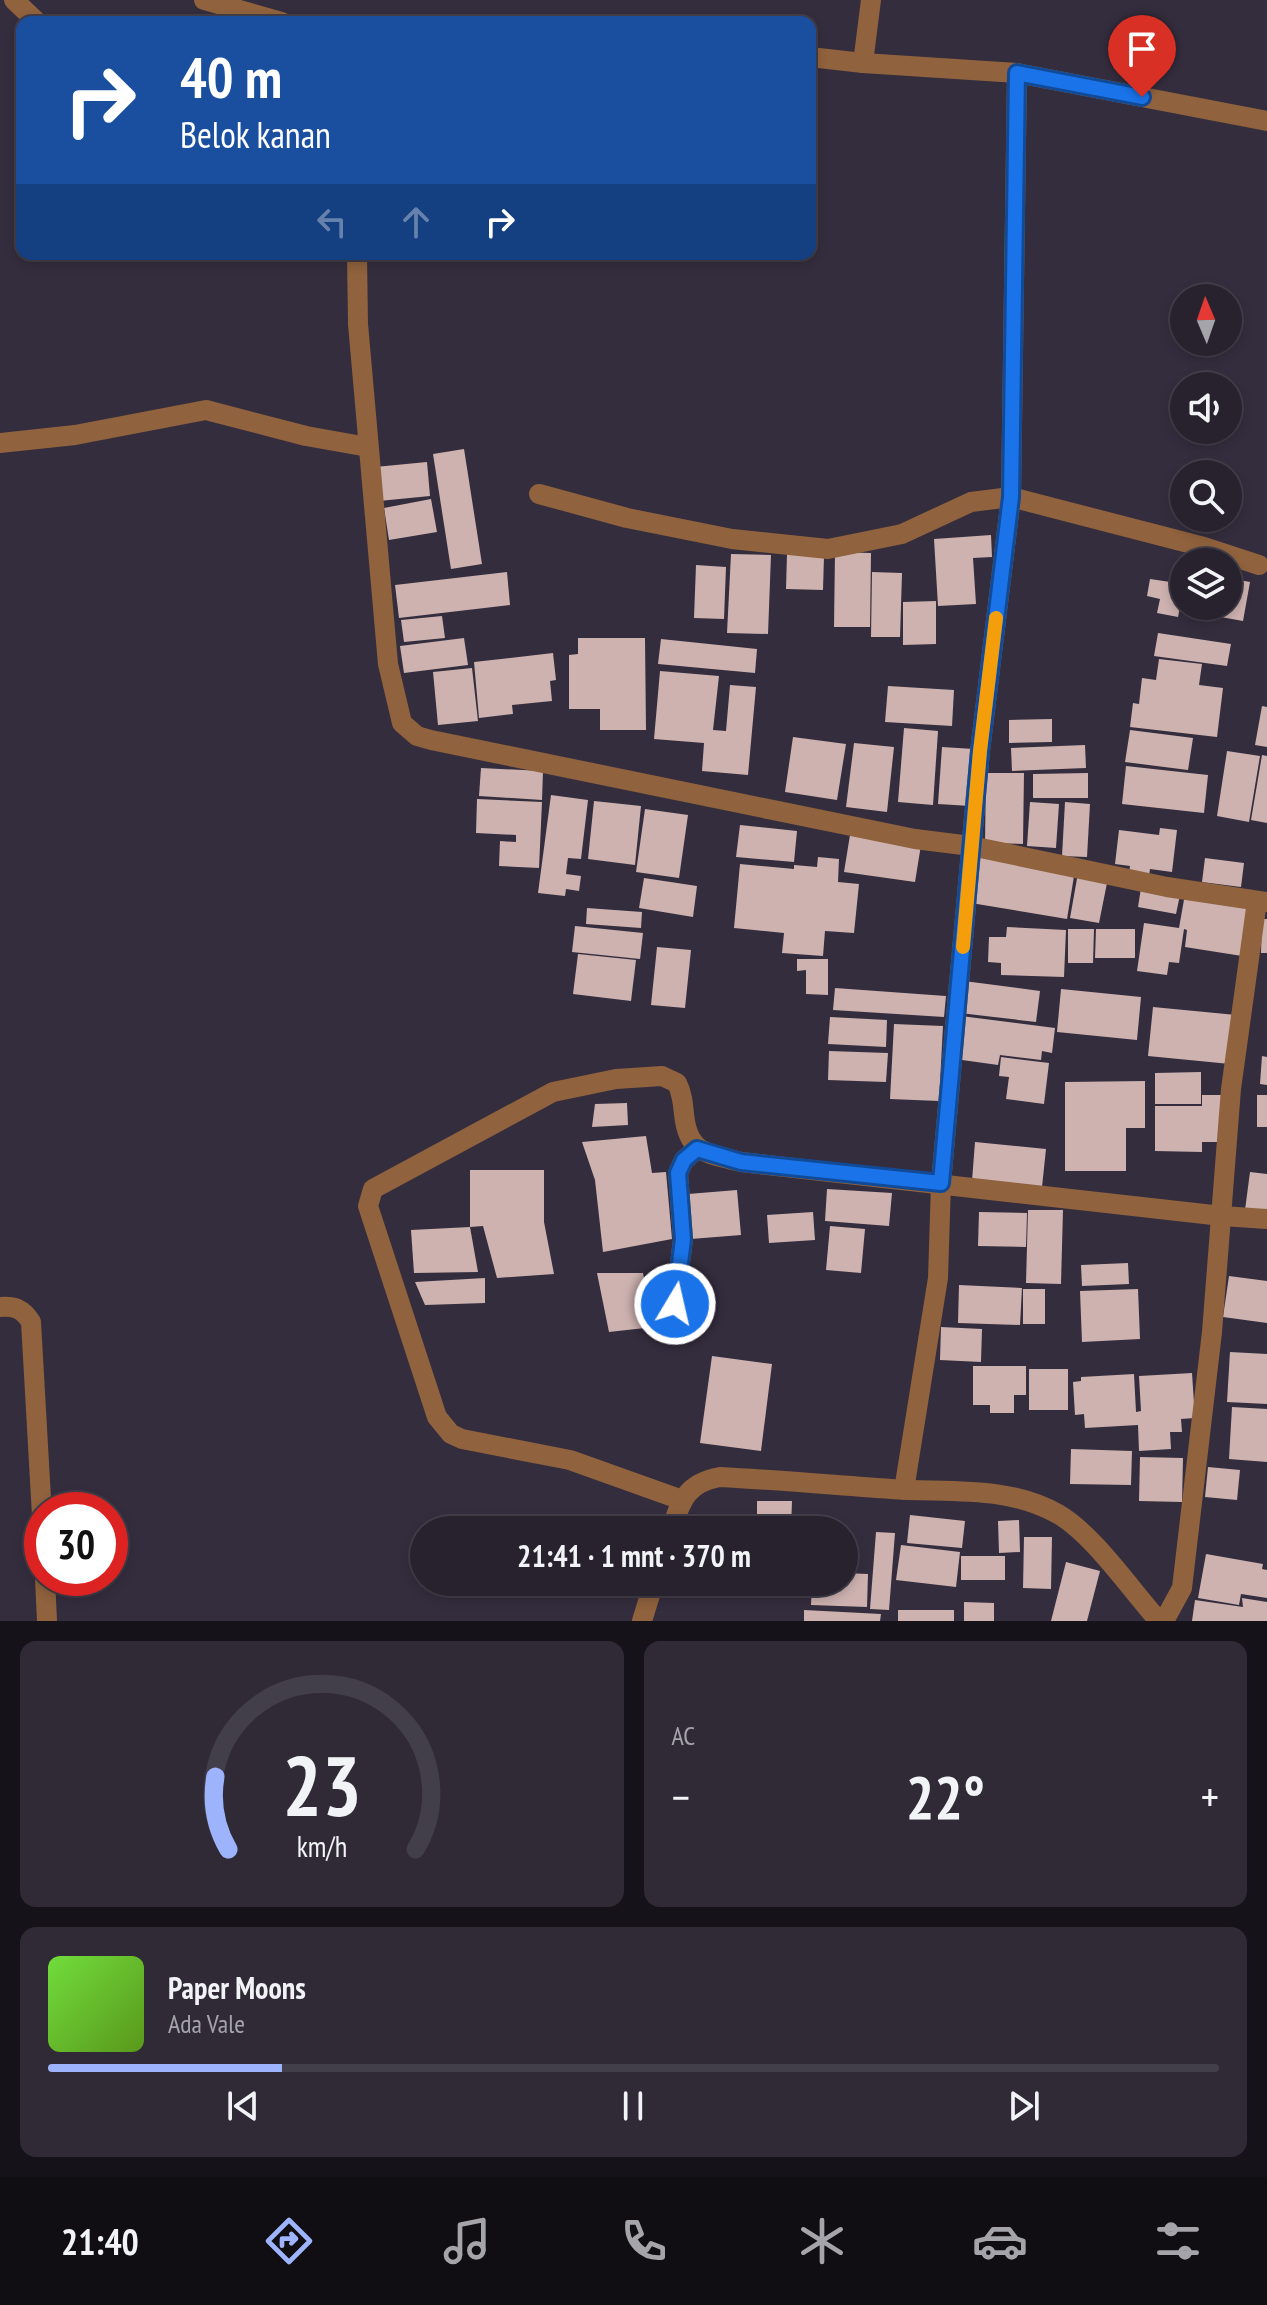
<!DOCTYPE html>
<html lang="id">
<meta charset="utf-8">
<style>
body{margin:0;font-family:"PT Sans Narrow",sans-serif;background:#2f2a36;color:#f1f3f6;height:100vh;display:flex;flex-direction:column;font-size:30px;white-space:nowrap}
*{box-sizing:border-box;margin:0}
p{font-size:26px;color:#a4a4aa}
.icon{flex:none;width:44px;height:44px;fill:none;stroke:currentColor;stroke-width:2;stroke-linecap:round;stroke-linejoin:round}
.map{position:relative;height:1621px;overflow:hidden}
.panel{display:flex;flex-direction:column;gap:20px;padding:20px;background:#151319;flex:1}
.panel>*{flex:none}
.banner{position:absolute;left:16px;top:16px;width:800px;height:244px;border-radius:16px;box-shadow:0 4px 12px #0003,0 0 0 2px #433f4a;background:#1a4fa0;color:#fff;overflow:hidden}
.needle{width:52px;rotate:358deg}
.controls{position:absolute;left:1170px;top:284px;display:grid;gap:16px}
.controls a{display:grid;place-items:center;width:72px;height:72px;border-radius:50%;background:#27222e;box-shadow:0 4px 12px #0003,0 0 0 2px #433f4a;font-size:40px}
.speed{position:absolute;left:24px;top:1492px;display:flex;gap:16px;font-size:40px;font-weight:700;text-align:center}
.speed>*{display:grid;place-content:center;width:104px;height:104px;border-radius:50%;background:#27222e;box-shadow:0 4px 12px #0003,0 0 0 2px #433f4a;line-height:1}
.speed .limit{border:12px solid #d22;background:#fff;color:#111}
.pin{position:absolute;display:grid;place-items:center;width:68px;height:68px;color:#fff;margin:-82px -34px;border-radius:50% 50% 50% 0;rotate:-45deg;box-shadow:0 0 8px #0007}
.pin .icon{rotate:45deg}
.me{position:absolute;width:88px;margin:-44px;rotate:9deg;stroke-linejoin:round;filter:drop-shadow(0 0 6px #0008)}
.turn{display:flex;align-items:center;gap:28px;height:168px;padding:0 32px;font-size:36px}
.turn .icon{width:104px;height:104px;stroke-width:2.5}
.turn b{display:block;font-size:56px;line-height:68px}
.lanes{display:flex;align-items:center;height:76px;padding:0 32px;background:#0003;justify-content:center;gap:40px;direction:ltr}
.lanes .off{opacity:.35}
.big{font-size:60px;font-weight:600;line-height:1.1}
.panel .card{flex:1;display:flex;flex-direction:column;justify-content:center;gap:12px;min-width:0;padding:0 28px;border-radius:16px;background:#2f2a36}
.panel .dial{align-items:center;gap:0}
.dial svg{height:208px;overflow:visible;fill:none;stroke:#433f4a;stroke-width:7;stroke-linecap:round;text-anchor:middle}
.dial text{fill:#f1f3f6;stroke:none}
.song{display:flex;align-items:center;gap:24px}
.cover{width:96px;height:96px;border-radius:12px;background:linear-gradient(135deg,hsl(100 70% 55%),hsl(90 70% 35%))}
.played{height:8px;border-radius:4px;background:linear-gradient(90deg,#9db4fd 20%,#433f4a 20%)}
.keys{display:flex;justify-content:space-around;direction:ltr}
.heat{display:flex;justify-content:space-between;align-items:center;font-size:44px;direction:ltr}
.panel .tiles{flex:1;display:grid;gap:20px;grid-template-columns:1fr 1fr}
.card:last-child{grid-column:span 2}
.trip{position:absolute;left:410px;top:1516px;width:448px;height:80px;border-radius:40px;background:#27222e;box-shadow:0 4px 12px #0003,0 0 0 2px #433f4a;font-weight:600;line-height:80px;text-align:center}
.dock{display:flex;height:128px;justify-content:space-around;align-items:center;background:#100e12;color:#a4a4aa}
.dock .icon{width:56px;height:56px}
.dock .on{color:#9db4fd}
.dock b{font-size:36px;color:#f1f3f6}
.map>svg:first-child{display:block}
.building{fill:#cdb2b0}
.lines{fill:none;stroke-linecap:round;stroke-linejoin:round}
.street{stroke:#90623d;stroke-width:20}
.route-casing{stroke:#114b97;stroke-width:20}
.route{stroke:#1a73e8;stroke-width:14}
.slow{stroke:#f59e0b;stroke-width:14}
</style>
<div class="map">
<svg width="1267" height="1621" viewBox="0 0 1267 1621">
<rect width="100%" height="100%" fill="#342d3e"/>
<g class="building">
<path d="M464,449L482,564L451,569L433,454Z"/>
<path d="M427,462L430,496L379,501L375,467Z"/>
<path d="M431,499L437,532L389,540L384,508Z"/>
<path d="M991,535L992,557L973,558L976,604L938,606L934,539Z"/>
<path d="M835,552L871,553L870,627H834Z"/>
<path d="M731,554L771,555L768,634L727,633Z"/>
<path d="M787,554L824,556L823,590L786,589Z"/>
<path d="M696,565L726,567L724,619L694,618Z"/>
<path d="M507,572L510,605L399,618L395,585Z"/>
<path d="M872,572L902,573L900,637H871Z"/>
<path d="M1228,578L1250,582L1243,621L1204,614L1206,606H1228Z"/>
<path d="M1150,579L1184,584V606H1204L1203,611L1180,607L1178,617L1157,613L1160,599L1147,596Z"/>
<path d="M936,601V644L903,645V602Z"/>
<path d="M442,616L445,638L404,642L401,620Z"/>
<path d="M1158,633L1231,644L1227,666L1154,656Z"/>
<path d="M464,638L468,665L404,673L400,646Z"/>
<path d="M578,638H645L646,730H600V709H569V655L578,654Z"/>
<path d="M661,639L757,649L755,673L658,664Z"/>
<path d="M553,653L556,680L550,681L552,701L512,705L513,714L479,718L474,662Z"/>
<path d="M1159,659L1202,664L1199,685L1223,688L1217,737L1130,727L1133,703L1139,704L1142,678L1156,680Z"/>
<path d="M472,668L478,721L438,725L433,672Z"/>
<path d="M660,671L719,676L713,730L726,731L730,685L756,687L748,775L702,771L704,743L654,739Z"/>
<path d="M888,686L954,690L952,726L885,722Z"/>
<path d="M1262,706L1267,707V747L1255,745Z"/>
<path d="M1052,719V742L1009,743V720Z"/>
<path d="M904,728L938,731L933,805L898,802Z"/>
<path d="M1130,730L1193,738L1188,770L1125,762Z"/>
<path d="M793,737L846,744L837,800L785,792Z"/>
<path d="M854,743L894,747L887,812L846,807Z"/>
<path d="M1085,745L1086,768L1012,771L1011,748Z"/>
<path d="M942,747L974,749L970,806L938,804Z"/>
<path d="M1227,751L1260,756L1249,822L1217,816Z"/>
<path d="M1262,755L1267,756V823L1251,820Z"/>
<path d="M1126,766L1208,775L1204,813L1122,804Z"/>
<path d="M481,768L543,771L542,800L479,796Z"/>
<path d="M986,773H1024L1023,844L985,843Z"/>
<path d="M1088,773V798H1033V774Z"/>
<path d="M551,795L588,800L581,859L568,858L566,874L581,876L579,891L566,889L565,896L538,893Z"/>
<path d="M477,799L542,802L539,868L499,866L500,841L516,842V835L476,833Z"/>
<path d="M594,801L641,806L635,865L588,859Z"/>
<path d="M1030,802L1059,804L1056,848L1027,846Z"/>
<path d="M1065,802L1090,804L1087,857L1062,856Z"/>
<path d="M645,809L688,815L679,878L636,872Z"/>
<path d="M740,825L797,831L794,862L736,857Z"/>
<path d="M1160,828L1177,830L1172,872L1150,869L1149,876L1129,873L1130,866L1115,864L1119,830L1159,835Z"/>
<path d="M850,835L921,845L915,882L844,872Z"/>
<path d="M979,854L1075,870L1067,919L971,903Z"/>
<path d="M818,857L839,859L838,882L859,884L854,933L825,931L823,956L782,953L784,933L734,928L740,864L794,869V865L817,867Z"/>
<path d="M1205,858L1244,863L1241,887L1202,882Z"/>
<path d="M1078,873L1108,878L1099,923L1070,918Z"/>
<path d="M644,878L697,886L693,917L639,908Z"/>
<path d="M1141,888L1180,895L1176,914L1138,907Z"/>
<path d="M1185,894L1250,905L1242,956L1185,947L1187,930L1184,929L1179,963L1169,962L1167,975L1137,971L1144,923L1179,928Z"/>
<path d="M587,908L642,912L641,928L586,924Z"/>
<path d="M1262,919H1267V953H1261Z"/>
<path d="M575,926L643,933L640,959L572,952Z"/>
<path d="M1007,927L1066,930L1064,977L1001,975V963L988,962L989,937H1006Z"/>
<path d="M1068,929H1094L1093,963H1068Z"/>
<path d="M1096,929H1135V958H1095Z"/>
<path d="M657,947L691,950L685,1008L651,1005Z"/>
<path d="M578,954L636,960L631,1001L573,994Z"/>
<path d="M797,959H828V995L806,994V970L797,971Z"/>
<path d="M964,981L1040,991L1036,1022L960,1013Z"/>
<path d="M835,988L946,996L944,1017L833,1010Z"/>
<path d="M1061,989L1141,997L1137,1040L1057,1032Z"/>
<path d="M1153,1007L1236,1015L1230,1064L1148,1056Z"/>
<path d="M961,1016L1055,1028L1052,1053L1042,1051L1041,1060L1000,1055L998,1065L955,1059Z"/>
<path d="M830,1017L887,1020L886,1047L828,1044Z"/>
<path d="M894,1024L943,1026L939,1101L890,1099Z"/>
<path d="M829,1051L888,1053L886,1082L828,1080Z"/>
<path d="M1262,1056L1267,1057V1085L1260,1084Z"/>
<path d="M1001,1057L1049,1063L1044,1104L1006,1099L1009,1077L999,1076Z"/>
<path d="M1201,1072V1104H1155V1073Z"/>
<path d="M1145,1081V1128H1126V1171H1065V1082Z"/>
<path d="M1202,1095H1225V1142H1202V1152L1155,1151V1106H1202Z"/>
<rect x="1257" y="1095" width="10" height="32"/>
<path d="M627,1103L628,1125L592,1127L595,1104Z"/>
<path d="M646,1136L652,1173L666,1172L672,1239L603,1252L595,1180L582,1142Z"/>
<path d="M975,1142L1046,1149L1042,1187L972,1181Z"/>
<path d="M470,1170H544V1222L554,1274L497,1278L483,1226L470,1227Z"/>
<path d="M1250,1172L1267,1174V1212L1245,1210Z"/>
<path d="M827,1189L892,1193L889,1226L825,1221Z"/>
<path d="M737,1190L741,1235L691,1239L688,1194Z"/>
<path d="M1028,1210H1063L1061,1284L1026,1283Z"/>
<path d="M813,1212L815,1240L769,1243L767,1215Z"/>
<path d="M979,1212L1027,1213L1026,1247L978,1246Z"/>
<path d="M830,1226L865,1229L861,1273L826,1270Z"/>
<path d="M470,1227L478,1272L414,1273L411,1230Z"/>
<path d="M1128,1263L1129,1284L1082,1286L1081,1265Z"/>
<path d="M597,1273H643L654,1327L609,1332Z"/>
<path d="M1229,1276L1267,1281V1323L1223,1317Z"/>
<path d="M485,1278V1303L425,1305L415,1282Z"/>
<path d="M959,1285L1022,1288L1020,1325L958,1323Z"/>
<rect x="1023" y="1289" width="22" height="35"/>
<path d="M1138,1289L1140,1339L1082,1342L1080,1291Z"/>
<path d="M941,1327L982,1329L981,1362L940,1360Z"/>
<path d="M1230,1352L1267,1354V1404L1227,1402Z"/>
<path d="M712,1356L772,1364L761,1451L700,1443Z"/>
<path d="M973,1366H1026V1395H1014V1413H990V1405H973Z"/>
<rect x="1029" y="1369" width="39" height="41"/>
<path d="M1192,1373L1195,1418L1181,1419L1182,1432H1170L1171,1449L1139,1451L1138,1425L1085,1428L1084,1414L1075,1415L1073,1382L1081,1381V1377L1134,1374L1136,1412L1141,1411L1139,1376Z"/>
<path d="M1232,1407L1267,1409V1462L1229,1459Z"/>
<path d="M1071,1449L1132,1451L1131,1485L1070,1484Z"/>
<path d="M1140,1457L1183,1458L1182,1502L1139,1501Z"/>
<path d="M1208,1467L1240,1470L1237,1500L1205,1497Z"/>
<path d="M757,1501H792L791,1530H757Z"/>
<path d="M910,1515L965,1521L962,1548L907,1543Z"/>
<path d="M1019,1520L1020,1552L999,1553L998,1521Z"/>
<path d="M876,1532L895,1533L889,1610L870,1609Z"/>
<path d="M1024,1537H1052L1051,1589L1023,1588Z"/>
<path d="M901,1545L960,1552L956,1587L896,1580Z"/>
<path d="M1206,1554L1263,1564L1262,1569L1267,1570V1598L1241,1594L1239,1605L1198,1598Z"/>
<rect x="961" y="1556" width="44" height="24"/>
<path d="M1066,1562L1100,1571L1087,1621H1051Z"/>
<path d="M844,1573L868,1574L867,1607L811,1605L812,1582H844Z"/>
<path d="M756,1582H789V1586L756,1585Z"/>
<path d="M1242,1598L1267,1602V1621H1192L1195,1600L1243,1607Z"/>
<path d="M964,1602L994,1603V1621H964Z"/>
<path d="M804,1610L881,1614L880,1621H804Z"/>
<rect x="898" y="1610" width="56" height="11"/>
</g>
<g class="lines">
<g class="street">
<path d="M14,0L37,22"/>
<path d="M204,0L282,22"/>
<path d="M810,57L863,63L1017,73L1267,121"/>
<path d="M863,63L871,0"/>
<path d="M357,254L358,324L388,664L402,723L417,736L431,740L915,839L971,846L1167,887L1267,902"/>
<path d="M0,443L75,435L206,410L306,436L368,447"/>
<path d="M539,494L627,518L732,539L828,549L902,534L971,502L1011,497L1204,547L1259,565"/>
<path d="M675,1304L683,1239L678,1173L684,1160L697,1149"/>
<path d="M0,1307C15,1306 23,1309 31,1322L42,1516"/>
<path d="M904,1490L938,1278L941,1183L980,751L1011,497L1017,73"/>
<path d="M682,1500L570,1460L462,1439L451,1434L437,1417L368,1206L373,1189L553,1092L616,1079L662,1076L677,1083C682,1093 683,1103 684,1114C688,1154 707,1153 741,1162L1222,1216L1267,1219"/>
<path d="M671,1530C681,1501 686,1483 720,1477C777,1480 834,1485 891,1489C948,1493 1007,1485 1058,1514C1093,1534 1131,1590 1159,1621"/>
<path d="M45,1578L47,1621"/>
<path d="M642,1621L654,1582"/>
<path d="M1164,1621L1182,1588L1212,1332L1231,1089L1257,901"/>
</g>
</g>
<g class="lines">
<g class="route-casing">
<path id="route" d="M675,1304L683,1239L678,1173L684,1160L697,1149L741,1162L941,1183L980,751L1011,497L1017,73L1142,97"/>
</g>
<use href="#route" class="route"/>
<path class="slow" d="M963,947L980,751L996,618"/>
</g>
</svg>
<div class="controls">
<a><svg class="needle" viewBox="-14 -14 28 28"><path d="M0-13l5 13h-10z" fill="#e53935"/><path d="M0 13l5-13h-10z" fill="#a4a4aa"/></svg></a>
<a><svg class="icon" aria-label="sound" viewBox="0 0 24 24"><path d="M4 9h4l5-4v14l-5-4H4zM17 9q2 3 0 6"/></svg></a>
<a><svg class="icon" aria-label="search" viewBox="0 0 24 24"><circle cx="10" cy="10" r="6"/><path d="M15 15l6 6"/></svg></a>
<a><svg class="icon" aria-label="layers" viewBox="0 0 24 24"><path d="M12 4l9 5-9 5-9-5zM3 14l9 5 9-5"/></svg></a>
</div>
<div class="speed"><div class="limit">30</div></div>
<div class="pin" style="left:1142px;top:97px;background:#d93025"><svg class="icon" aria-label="arrive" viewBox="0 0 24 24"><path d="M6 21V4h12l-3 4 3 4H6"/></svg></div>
<svg class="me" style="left:675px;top:1304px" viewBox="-20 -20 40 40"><circle r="17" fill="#1a73e8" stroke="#fff" stroke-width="3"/><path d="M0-11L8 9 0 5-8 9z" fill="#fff"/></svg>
<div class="trip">21:41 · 1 mnt · 370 m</div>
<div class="banner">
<div class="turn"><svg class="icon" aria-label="right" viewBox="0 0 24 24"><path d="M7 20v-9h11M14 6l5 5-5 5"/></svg><div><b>40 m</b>Belok kanan</div></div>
<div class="lanes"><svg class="icon off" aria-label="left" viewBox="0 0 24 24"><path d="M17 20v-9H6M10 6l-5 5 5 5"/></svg><svg class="icon off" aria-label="ahead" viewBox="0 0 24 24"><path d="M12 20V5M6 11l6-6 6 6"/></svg><svg class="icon" aria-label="right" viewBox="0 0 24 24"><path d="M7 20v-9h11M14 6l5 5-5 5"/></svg></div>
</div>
</div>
<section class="panel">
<div class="tiles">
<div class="card dial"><svg viewBox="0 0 100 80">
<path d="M14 69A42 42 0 1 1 86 69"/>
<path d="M14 69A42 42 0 0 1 9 41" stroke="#9db4fd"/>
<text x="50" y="56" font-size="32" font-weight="700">23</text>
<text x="50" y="72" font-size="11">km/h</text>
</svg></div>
<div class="card"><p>AC</p>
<div class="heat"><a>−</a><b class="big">22°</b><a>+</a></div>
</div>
<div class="card">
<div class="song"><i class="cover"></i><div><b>Paper Moons</b><p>Ada Vale</p></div></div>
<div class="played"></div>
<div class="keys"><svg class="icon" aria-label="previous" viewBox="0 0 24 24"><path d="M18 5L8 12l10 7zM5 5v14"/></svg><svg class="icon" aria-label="pause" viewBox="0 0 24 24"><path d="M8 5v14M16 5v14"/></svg><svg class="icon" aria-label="next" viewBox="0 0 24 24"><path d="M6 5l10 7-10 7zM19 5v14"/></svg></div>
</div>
</div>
</section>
<nav class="dock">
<b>21:40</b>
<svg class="icon on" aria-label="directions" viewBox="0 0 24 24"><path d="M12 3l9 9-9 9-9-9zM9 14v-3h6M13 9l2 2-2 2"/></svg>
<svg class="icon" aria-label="music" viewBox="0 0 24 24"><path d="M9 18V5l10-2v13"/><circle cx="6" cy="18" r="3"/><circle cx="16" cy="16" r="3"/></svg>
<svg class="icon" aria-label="phone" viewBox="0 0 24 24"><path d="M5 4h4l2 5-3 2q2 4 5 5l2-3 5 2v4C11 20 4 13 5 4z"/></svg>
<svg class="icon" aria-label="climate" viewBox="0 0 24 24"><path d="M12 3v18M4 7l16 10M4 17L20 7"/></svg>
<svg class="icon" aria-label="car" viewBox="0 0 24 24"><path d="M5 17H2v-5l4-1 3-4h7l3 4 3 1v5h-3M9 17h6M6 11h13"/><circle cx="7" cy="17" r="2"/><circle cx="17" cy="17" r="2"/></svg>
<svg class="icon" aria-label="filters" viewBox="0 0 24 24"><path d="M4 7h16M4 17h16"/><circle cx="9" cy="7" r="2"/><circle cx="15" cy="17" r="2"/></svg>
</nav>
